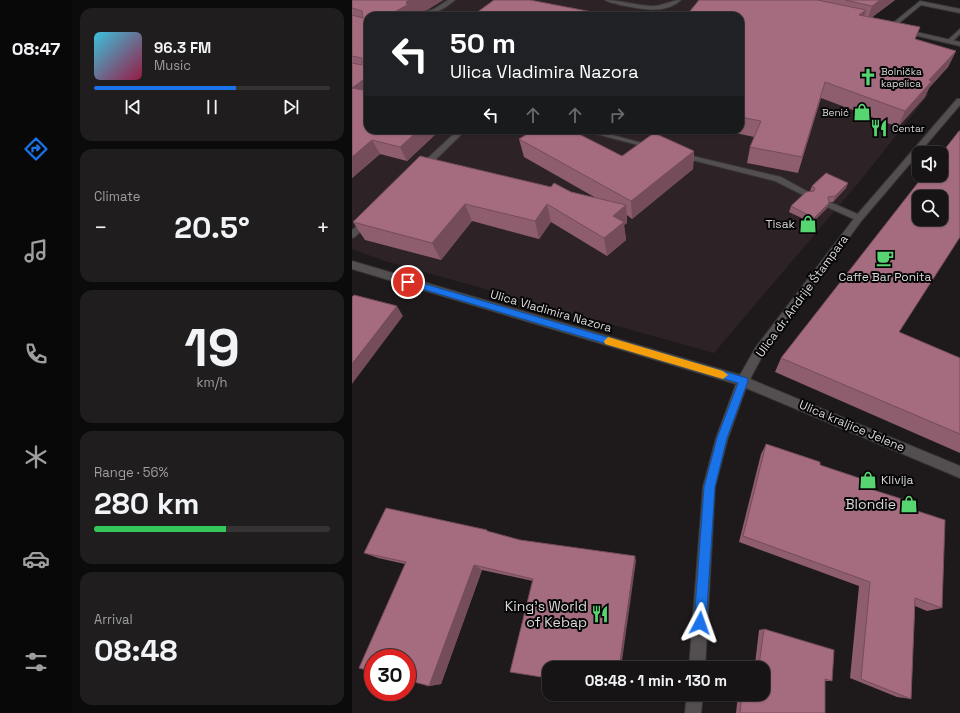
<!DOCTYPE html>
<meta charset="utf-8">
<style>
body{margin:0;font-family:"Space Grotesk",sans-serif;background:#1f1d1d;color:#f1f3f6;height:100vh;display:flex;flex-direction:column;font-size:15px;white-space:nowrap}
*{box-sizing:border-box;margin:0}
p{font-size:13px;color:#9e9ea0}
.icon{flex:none;width:22px;height:22px;fill:none;stroke:currentColor;stroke-width:2;stroke-linecap:round;stroke-linejoin:round}
.map{position:relative;flex:1;overflow:hidden}
.details{display:flex;flex-direction:column;gap:8px;padding:8px;background:#0c0b0b;width:280px}
.details>*{flex:none}
.guide{position:absolute;left:12px;top:12px;width:380px;height:122px;border-radius:12px;box-shadow:0 1px 3px #0004,0 0 0 1px #353334;background:#202124;color:#fff;overflow:hidden}
.controls{position:absolute;left:560px;top:146px;display:grid;gap:8px}
.controls a{display:grid;place-items:center;width:36px;height:36px;border-radius:8px;background:#161414;box-shadow:0 1px 3px #0004,0 0 0 1px #353334;font-size:20px}
.speed{position:absolute;left:12px;top:649px;display:flex;gap:8px;font-size:20px;font-weight:700;text-align:center}
.speed>*{display:grid;place-content:center;width:52px;height:52px;border-radius:50%;background:#161414;box-shadow:0 1px 3px #0004,0 0 0 1px #353334;line-height:1}
.speed .limit{border:6px solid #d22;background:#fff;color:#111}
.pin{position:absolute;display:grid;place-items:center;width:34px;height:34px;color:#fff;margin:-17px;border:2px solid #fff;border-radius:50%;box-shadow:0 1px 4px #0007}
.me{position:absolute;width:44px;margin:-22px;rotate:4deg;stroke-linejoin:round;filter:drop-shadow(0 0 3px #0008)}
.turn{display:flex;align-items:center;gap:14px;height:84px;padding:0 20px;font-size:18px}
.turn .icon{width:52px;height:52px;stroke-width:2.5}
.turn b{display:block;font-size:28px;line-height:34px}
.lanes{display:flex;align-items:center;height:38px;padding:0 20px;background:#0003;justify-content:center;gap:20px;direction:ltr}
.lanes .off{opacity:.35}
.big{font-size:30px;font-weight:600;line-height:1.1}
.details .widget{flex:1;display:flex;flex-direction:column;justify-content:center;gap:6px;min-width:0;padding:0 14px;border-radius:12px;background:#1f1d1d}
.details .dial{align-items:center;gap:0}
.dial b{font-size:52px;line-height:1}
.song{display:flex;align-items:center;gap:12px}
.cover{width:48px;height:48px;border-radius:6px;background:linear-gradient(135deg,hsl(190 70% 55%),hsl(340 70% 35%))}
.played{height:4px;border-radius:2px;background:linear-gradient(90deg,#1a73e8 60%,#353334 60%)}
.keys{display:flex;justify-content:space-around;direction:ltr}
.heat{display:flex;justify-content:space-between;align-items:center;font-size:22px;direction:ltr}
.charge{height:6px;border-radius:3px;background:linear-gradient(90deg,#34c759 56%,#353334 0)}
.trip{position:absolute;left:190px;top:661px;width:228px;height:40px;border-radius:12px;background:#161414;box-shadow:0 1px 3px #0004,0 0 0 1px #353334;font-weight:600;line-height:40px;text-align:center}
main{display:flex;flex:1;min-height:0}
.tab-bar{display:flex;flex-direction:column;width:72px;justify-content:space-around;align-items:center;background:#090808;color:#9e9ea0}
.tab-bar .icon{width:28px;height:28px}
.tab-bar .active{color:#1a73e8}
.tab-bar b{font-size:18px;color:#f1f3f6}
.map>svg:first-child{display:block}
.built{fill:#2d2326;fill-rule:evenodd}
.lines{fill:none;stroke-linecap:round;stroke-linejoin:round}
.service-casing{stroke:#363434;stroke-width:2}
.minor-casing{stroke:#363434;stroke-width:2}
.service{fill:#534f50;fill-rule:evenodd}
.minor{fill:#534f50;fill-rule:evenodd}
.wall{fill:#8e5d6e}
.shaded-wall{fill:#744c5a}
.building{fill:#a56c80;stroke:#744c5a;fill-rule:evenodd}
.route{fill:#1a73e8;stroke:#114b97}
.slow{fill:#f59e0b}
.labels{text-anchor:middle;stroke-width:4;stroke-linejoin:round;paint-order:stroke}
.far-poi-label{font-size:10px;fill:#d9d7d7;stroke:#070606;text-anchor:start}
.poi-label{font-size:12px;fill:#d9d7d7;stroke:#070606;text-anchor:end}
.street-label{font-size:12px;fill:#d9d7d7;stroke:#070606}
.near-poi-label{font-size:14px;fill:#d9d7d7;stroke:#070606;text-anchor:end}
</style>
<main>
<nav class="tab-bar">
<b>08:47</b>
<svg class="icon active" aria-label="directions" viewBox="0 0 24 24"><path d="M12 3l9 9-9 9-9-9zM9 14v-3h6M13 9l2 2-2 2"/></svg>
<svg class="icon" aria-label="music" viewBox="0 0 24 24"><path d="M9 18V5l10-2v13"/><circle cx="6" cy="18" r="3"/><circle cx="16" cy="16" r="3"/></svg>
<svg class="icon" aria-label="phone" viewBox="0 0 24 24"><path d="M5 4h4l2 5-3 2q2 4 5 5l2-3 5 2v4C11 20 4 13 5 4z"/></svg>
<svg class="icon" aria-label="climate" viewBox="0 0 24 24"><path d="M12 3v18M4 7l16 10M4 17L20 7"/></svg>
<svg class="icon" aria-label="car" viewBox="0 0 24 24"><path d="M5 17H2v-5l4-1 3-4h7l3 4 3 1v5h-3M9 17h6M6 11h13"/><circle cx="7" cy="17" r="2"/><circle cx="17" cy="17" r="2"/></svg>
<svg class="icon" aria-label="filters" viewBox="0 0 24 24"><path d="M4 7h16M4 17h16"/><circle cx="9" cy="7" r="2"/><circle cx="15" cy="17" r="2"/></svg>
</nav>
<section class="details">
<div class="widget">
<div class="song"><i class="cover"></i><div><b>96.3 FM</b><p>Music</p></div></div>
<div class="played"></div>
<div class="keys"><svg class="icon" aria-label="previous" viewBox="0 0 24 24"><path d="M18 5L8 12l10 7zM5 5v14"/></svg><svg class="icon" aria-label="pause" viewBox="0 0 24 24"><path d="M8 5v14M16 5v14"/></svg><svg class="icon" aria-label="next" viewBox="0 0 24 24"><path d="M6 5l10 7-10 7zM19 5v14"/></svg></div>
</div>
<div class="widget"><p>Climate</p>
<div class="heat"><a>−</a><b class="big">20.5°</b><a>+</a></div>
</div>
<div class="widget dial"><b>19</b><p>km/h</p></div>
<div class="widget"><p>Range · 56%</p><b class="big">280 km</b><div class="charge"></div></div>
<div class="widget"><p>Arrival</p><b class="big">08:48</b></div>
</section>
<div class="map">
<svg width="608" height="713" viewBox="0 0 608 713">
<rect width="100%" height="100%" fill="#1e1a1b"/>
<path class="built" d="M42,0H375L538,80L577,94L508,181L362,353L33,261L0,249V26ZM16,16H388V130H16Z"/>
<g class="lines">
<g class="service-casing">
<g id="service">
<path d="M96,0H103C91,11 76,16 60,16L82,9Z"/>
<path d="M253,0C269,0 285,6 301,6C311,6 319,0 329,0C313,15 288,9 268,5C263,3 257,3 253,0Z"/>
<path d="M568,1L608,9V13L569,5L540,29H536V27Z"/>
<path d="M608,29V34L600,42H596V40Z"/>
<path d="M106,130H114L71,172H65V168Z"/>
<path d="M229,130H242L305,147L301,149Z"/>
<path d="M324,152L429,177L460,194L459,196H453L423,181L324,156Z"/>
<path d="M478,202L510,216L511,218L507,221L504,220L475,207V203Z"/>
<path d="M17,216L21,219L20,221L3,237L0,238V230Z"/>
</g>
</g>
<g class="minor-casing">
<g id="minor">
<path d="M551,29L608,42V46L549,32V30Z"/>
<path d="M605,99H608V105L510,220L412,353L398,379L608,466V478L394,388L376,438L363,487L353,668H337L351,487L364,438L384,384L0,269V261L388,375L404,347L504,216Z"/>
<path d="M335,694H351L349,713H333Z"/>
</g>
</g>
<use href="#service" class="service"/>
<use href="#minor" class="minor"/>
</g>
<g class="wall">
<path d="M0,0H91L75,10L60,14L61,16H16V130H88L55,161L28,154L0,178Z"/>
<path d="M347,0H543L519,18L563,39L604,51L596,67L577,88L573,97L546,127L469,98L446,173L395,163L398,147L402,137L370,130H388V16Z"/>
<path d="M167,139L270,156L342,151L341,169L280,219L275,215V223L272,225L274,240L255,256L199,222L187,239L120,221L89,260L13,240L1,222L199,187L244,198L172,157Z"/>
<path d="M496,183L494,188L481,202H477L475,208L460,223L437,212L439,206L458,191L460,186Z"/>
<path d="M547,332L608,358V453L423,372L429,358Z"/>
<path d="M414,444L468,465L553,507L590,608L575,611L563,606L559,699L545,697L498,678L507,586L387,542L409,454Z"/>
<path d="M138,532L168,540L284,561L196,678L181,581L130,570L89,684L77,686L53,564L26,558L12,553Z"/>
<path d="M412,629L480,681H473V713H384L386,694H411V668H389L390,661H393L403,664L407,630Z"/>
</g>
<g class="shaded-wall">
<path d="M58,0H91L75,10L60,14L61,16H35L54,4L55,1Z"/>
<path d="M528,0H543L515,21L520,6Z"/>
<path d="M514,10L509,26L507,15Z"/>
<path d="M604,51L596,67L577,88L573,97L546,127L553,111L577,80Z"/>
<path d="M16,73V96L0,88L11,76Z"/>
<path d="M67,130H88L55,161L48,147Z"/>
<path d="M20,140L28,154L0,178V157Z"/>
<path d="M342,151L341,169L280,219L279,201Z"/>
<path d="M496,183L494,188L481,202L483,196Z"/>
<path d="M477,203L475,208L460,223L462,218Z"/>
<path d="M113,204L120,221L89,260L80,243Z"/>
<path d="M195,204L199,222L187,239L183,221Z"/>
<path d="M274,205L275,223L272,225L274,240L255,256L252,238L261,216Z"/>
<path d="M45,306L51,316L0,384V364Z"/>
<path d="M283,556L284,561L269,668H267Z"/>
<path d="M122,565L130,570L89,684L77,686Z"/>
</g>
<g class="building">
<path d="M0,0H58L55,1L54,4H57L35,16H16V73L11,76L15,77L0,88L16,91V130H67L48,147L20,140L0,157V63L10,65V58L0,56V15L11,18L10,11L0,8Z"/>
<path d="M142,0H178L261,16H120Z"/>
<path d="M347,0H465L514,10L507,15L568,27L563,39L604,51L577,80L580,81L553,111L473,82L450,157L398,147L409,121L388,117V16H334Z"/>
<path d="M493,0H528L520,6Z"/>
<path d="M182,130H219L270,156L302,133L342,151L279,201L167,139Z"/>
<path d="M607,131H608V237L547,332L608,358V434L429,358L572,175H589V154ZM567,197H589V219H567Z"/>
<path d="M68,156L199,187L202,183L219,192L274,205L261,216L272,222L252,238L195,204L183,221L113,204L80,243L1,222Z"/>
<path d="M474,173L496,183L483,196L476,197L477,203L462,218L439,206L454,192L462,191L463,188L460,186Z"/>
<path d="M2,295L45,306L0,364V297Z"/>
<path d="M414,444L468,462V465L513,480L512,487L553,500V507L593,520L590,608L563,598L559,699L509,679L518,582L391,536Z"/>
<path d="M34,508L135,530V531L168,540L283,556L267,668H197V683L195,682L196,678L158,672L181,579L122,565L77,686L55,680V658H21V672L7,668L54,562L12,553Z"/>
<path d="M412,629L482,650L480,681L473,679V713H388L390,694H411V668H393V661L407,665Z"/>
</g>
<path class="route" d="M56,279L395,378L396,381L375,438L363,487L354,623L352,627L348,629L343,627L342,623L352,487L365,438L386,383L53,284L52,282Z"/>
<path class="slow" d="M256,337L371,371L376,375L371,379L253,344L252,341Z"/>
<defs>
<g id="church-bare" transform="scale(1.38)"><path d="M-1.2-6h2.4v3.5h3.3v2.4h-3.3V6h-2.4V-.1h-3.3v-2.4h3.3Z" fill="#57d570" stroke="#070606" stroke-width="2.5" paint-order="stroke"/></g>
<g id="shop-bare" transform="scale(1.38)"><path d="M-5-2.5h2.3a2.7 3.5 0 0 1 5.4 0H5L5.5 6h-11ZM-1.5-2.5h3a1.5 2.3 0 0 0-3 0Z" fill="#57d570" stroke="#070606" stroke-width="2.5" paint-order="stroke"/></g>
<g id="restaurant-bare" transform="scale(1.38)"><path d="M-5-6h1v4h1v-4h1v4h1v-4h1v5L-1.5 .5V6h-2V.5L-5-1ZM5-6V6H3V1.5H1.5Q1.5-4 5-6Z" fill="#57d570" stroke="#070606" stroke-width="2.5" paint-order="stroke"/></g>
<g id="cafe-bare" transform="scale(1.38)"><path d="M-5.5-4.5H6V0H3Q3 3.5 0 3.5H-2.5Q-5.5 3.5-5.5 0ZM3-3.2v2h1.7v-2ZM-6 4.5H4V6H-6Z" fill="#57d570" stroke="#070606" stroke-width="2.5" paint-order="stroke"/></g>
</defs>
<g fill-rule="evenodd">
<use href="#church-bare" x="516" y="77"/>
<use href="#shop-bare" x="510" y="112"/>
<use href="#restaurant-bare" x="527" y="128"/>
<use href="#shop-bare" x="456" y="224"/>
<use href="#cafe-bare" x="533" y="258"/>
<use href="#shop-bare" x="516" y="480"/>
<use href="#shop-bare" x="557" y="504"/>
<use href="#restaurant-bare" x="248" y="614"/>
</g>
<g class="labels">
<g class="far-poi-label">
<text x="529" y="75">Bolnička<tspan x="529" dy="12">kapelica</tspan></text>
<text x="497" y="116" text-anchor="end">Benić</text>
<text x="540" y="132">Centar</text>
</g>
<g class="poi-label">
<text x="443" y="228">Tisak</text>
<text x="533" y="281" text-anchor="middle">Caffe Bar Ponita</text>
<text x="529" y="484" text-anchor="start">Klivija</text>
</g>
<g class="street-label">
<text transform="translate(450 296) rotate(-54)" y="4">Ulica dr. Andrije Štampara</text>
<text transform="translate(199 311) rotate(16)" y="4">Ulica Vladimira Nazora</text>
<text transform="translate(500 426) rotate(23)" y="4">Ulica kraljice Jelene</text>
</g>
<g class="near-poi-label">
<text x="544" y="509">Blondie</text>
<text x="235" y="611">King's World<tspan x="235" dy="16">of Kebap</tspan></text>
</g>
</g>
</svg>
<div class="controls">
<a><svg class="icon" aria-label="sound" viewBox="0 0 24 24"><path d="M4 9h4l5-4v14l-5-4H4zM17 9q2 3 0 6"/></svg></a>
<a><svg class="icon" aria-label="search" viewBox="0 0 24 24"><circle cx="10" cy="10" r="6"/><path d="M15 15l6 6"/></svg></a>
</div>
<div class="speed"><div class="limit">30</div></div>
<div class="pin" style="left:56px;top:282px;background:#d93025"><svg class="icon" aria-label="arrive" viewBox="0 0 24 24"><path d="M6 21V4h12l-3 4 3 4H6"/></svg></div>
<svg class="me" style="left:348px;top:623px" viewBox="-20 -20 40 40"><path d="M0-17L14 15 0 8-14 15z" fill="#1a73e8" stroke="#fff" stroke-width="4"/></svg>
<div class="trip">08:48 · 1 min · 130 m</div>
<div class="guide">
<div class="turn"><svg class="icon" aria-label="left" viewBox="0 0 24 24"><path d="M17 20v-9H6M10 6l-5 5 5 5"/></svg><div><b>50 m</b>Ulica Vladimira Nazora</div></div>
<div class="lanes"><svg class="icon" aria-label="left" viewBox="0 0 24 24"><path d="M17 20v-9H6M10 6l-5 5 5 5"/></svg><svg class="icon off" aria-label="ahead" viewBox="0 0 24 24"><path d="M12 20V5M6 11l6-6 6 6"/></svg><svg class="icon off" aria-label="ahead" viewBox="0 0 24 24"><path d="M12 20V5M6 11l6-6 6 6"/></svg><svg class="icon off" aria-label="right" viewBox="0 0 24 24"><path d="M7 20v-9h11M14 6l5 5-5 5"/></svg></div>
</div>
</div>
</main>
